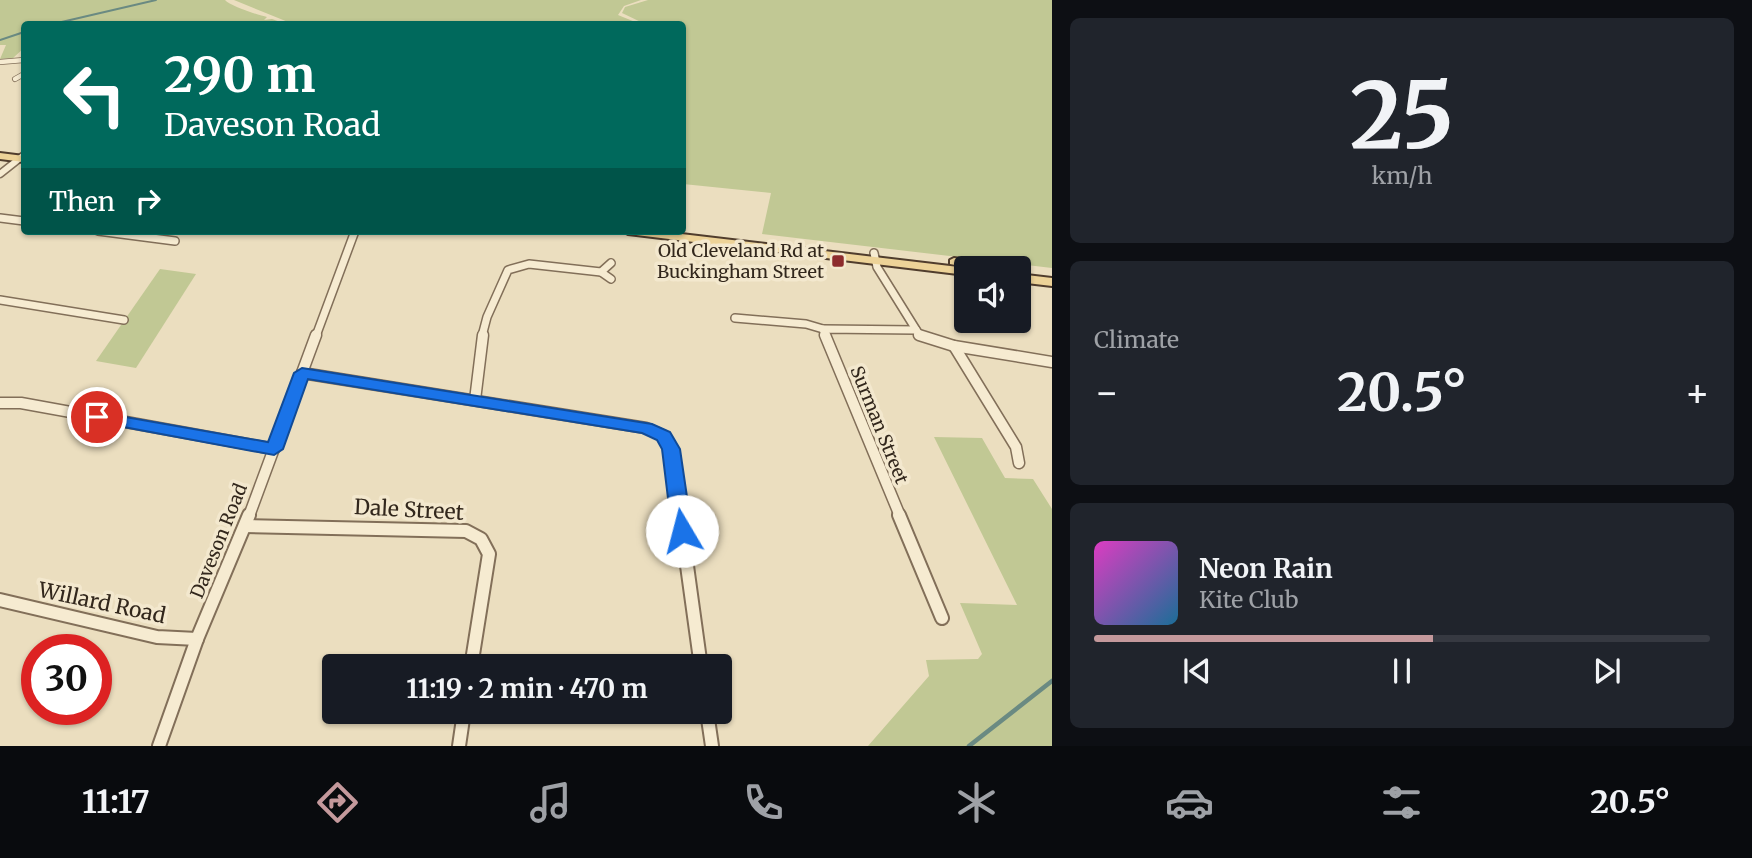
<!DOCTYPE html>
<meta charset="utf-8">
<style>
body{margin:0;font-family:Merriweather,serif;background:#20242c;color:#f1f3f6;height:100vh;display:flex;flex-direction:column;font-size:26px;white-space:nowrap}
*{box-sizing:border-box;margin:0}
p{font-size:23px;color:#9ea1a6}
.icon{flex:none;width:38px;height:38px;fill:none;stroke:currentColor;stroke-width:2;stroke-linecap:round;stroke-linejoin:round}
.map{position:relative;flex:1;overflow:hidden}
.drawer{display:flex;flex-direction:column;gap:18px;padding:18px;background:#0d0f14;width:700px}
.drawer>*{flex:none}
.hud{position:absolute;left:21px;top:21px;width:665px;height:214px;border-radius:7px;box-shadow:0 2px 5px #0004;background:#00695c;color:#fff;overflow:hidden}
.fabs{position:absolute;left:954px;top:256px;display:grid;gap:14px}
.fabs a{display:grid;place-items:center;width:77px;height:77px;border-radius:7px;background:#171b24;box-shadow:0 2px 5px #0004;font-size:35px}
.speed{position:absolute;left:21px;top:634px;display:flex;gap:14px;font-size:35px;font-weight:700;text-align:center}
.speed>*{display:grid;place-content:center;width:91px;height:91px;border-radius:50%;background:#171b24;box-shadow:0 2px 5px #0004;line-height:1}
.speed .limit{border:10px solid #d22;background:#fff;color:#111}
.pin{position:absolute;display:grid;place-items:center;width:60px;height:60px;color:#fff;margin:-30px;border:4px solid #fff;border-radius:50%;box-shadow:0 2px 7px #0007}
.me{position:absolute;width:77px;margin:-38px;rotate:352deg;stroke-linejoin:round;filter:drop-shadow(0 0 5px #0008)}
.turn{display:flex;align-items:center;gap:24px;height:147px;padding:0 28px;font-size:32px}
.turn .icon{width:91px;height:91px;stroke-width:2.5}
.turn b{display:block;font-size:49px;line-height:60px}
.then{display:flex;align-items:center;height:66px;padding:0 28px;background:#0003;gap:14px;font-size:26px}
.big{font-size:52px;font-weight:700;line-height:1.1}
.drawer .card{flex:1;display:flex;flex-direction:column;justify-content:center;gap:10px;min-width:0;padding:0 24px;border-radius:10px;background:#20242c}
.drawer .dial{align-items:center;gap:0}
.dial b{font-size:91px;line-height:1}
.song{display:flex;align-items:center;gap:21px}
.cover{width:84px;height:84px;border-radius:10px;background:linear-gradient(135deg,hsl(310 70% 55%),hsl(200 70% 35%))}
.played{height:7px;border-radius:4px;background:linear-gradient(90deg,#c4999c 55%,#363941 55%)}
.keys{display:flex;justify-content:space-around;direction:ltr}
.heat{display:flex;justify-content:space-between;align-items:center;font-size:38px;direction:ltr}
.trip{position:absolute;left:322px;top:654px;width:410px;height:70px;border-radius:7px;background:#171b24;box-shadow:0 2px 5px #0004;font-weight:700;line-height:70px;text-align:center}
.menu{display:flex;height:112px;justify-content:space-around;align-items:center;background:#090b0e;color:#9ea1a6}
.menu .icon{width:49px;height:49px}
.menu .current{color:#c4999c}
.menu b{font-size:32px;color:#f1f3f6}
main{display:flex;flex:1;min-height:0}
.map>svg:first-child{display:block}
.green{fill:#c1c894}
.lines{fill:none;stroke-linecap:round;stroke-linejoin:round}
.stream-far1{stroke:#6a8a82;stroke-width:2}
.stream{stroke:#6a8a82;stroke-width:4.5}
.street-far4-casing{stroke:#826f59;stroke-width:6}
.street-far3-casing{stroke:#826f59;stroke-width:9}
.street-far2-casing{stroke:#826f59;stroke-width:10}
.street-far1-casing{stroke:#826f59;stroke-width:13}
.street-casing{stroke:#826f59;stroke-width:16}
.primary-casing{stroke:#503d2d;stroke-width:4}
.street-far4{stroke:#f6ebd1;stroke-width:4.5}
.street-far3{stroke:#f6ebd1;stroke-width:6}
.street-far2{stroke:#f6ebd1;stroke-width:7}
.street-far1{stroke:#f6ebd1;stroke-width:10}
.street{stroke:#f6ebd1;stroke-width:12}
.primary{fill:#edd398;fill-rule:evenodd}
.route{fill:#1a73e8;stroke:#114b97;stroke-width:2}
.poi-dot{fill:#8d2c2d;stroke:#f3e8ce;stroke-width:2.5}
.labels{text-anchor:middle;stroke-width:7;stroke-linejoin:round;paint-order:stroke}
.poi-label{font-size:18px;fill:#32271c;stroke:#f3e8ce;text-anchor:end}
.street-label{font-size:18px;fill:#32271c;stroke:#f3e8ce}
.near-street-label{font-size:21px;fill:#32271c;stroke:#f3e8ce}
</style>
<main>
<div class="map">
<svg width="1052" height="746" viewBox="0 0 1052 746">
<rect width="100%" height="100%" fill="#ebdebf"/>
<g class="green">
<path d="M0,0H225C230,6 258,15 267,17L264,20L272,19L286,24H24V41L22,42L24,43V48L13,58L0,59L6,45H0Z"/>
<path d="M234,0H641L624,6L618,15L640,24H293Z"/>
<path d="M648,0H1052V268L762,234L771,193L683,184L682,24H645L622,13L625,7Z"/>
<path d="M160,269L196,274L136,368L96,361Z"/>
<path d="M934,437L982,438L1005,478L1033,479L1052,509V746H868L929,676L926,660L978,659L982,654L960,603L1017,605Z"/>
</g>
<g class="lines">
<g class="stream-far1">
<path d="M53,24L156,0"/>
<path d="M0,40L24,32"/>
</g>
<path class="stream" d="M969,746L1052,681"/>
<g class="street-far4-casing">
<g id="street-far4">
<path d="M0,62L24,60"/>
<path d="M15,79L24,74"/>
</g>
</g>
<g class="street-far3-casing">
<path id="street-far3" d="M0,174L24,155"/>
</g>
<g class="street-far2-casing">
<g id="street-far2">
<path d="M0,218L24,221"/>
<path d="M98,231L175,241"/>
<path d="M874,253L877,267L920,336"/>
<path d="M611,263L601,272L611,279"/>
<path d="M0,300L124,320"/>
<path d="M735,318L806,324L823,329"/>
<path d="M316,336L355,231"/>
<path d="M482,336L487,317L508,270L529,264L601,272"/>
<path d="M826,336L823,329L916,330"/>
</g>
</g>
<g class="street-far1-casing">
<g id="street-far1">
<path d="M825,335L900,516"/>
<path d="M919,335L954,346L1052,362"/>
<path d="M954,346L1016,447L1019,463"/>
<path d="M302,373L646,428L664,436L671,449L680,516"/>
<path d="M475,400L483,335"/>
<path d="M0,403H21L274,449"/>
<path d="M249,516L316,335"/>
</g>
</g>
<g class="street-casing">
<g id="street">
<path d="M680,515L701,667"/>
<path d="M899,515L942,618"/>
<path d="M245,526L466,531L481,539L489,554L471,667"/>
<path d="M0,600L157,637L197,639"/>
<path d="M707,712L712,746"/>
<path d="M159,746L197,639L249,515"/>
<path d="M459,746L464,712"/>
</g>
</g>
<g class="primary-casing">
<g id="primary">
<path d="M0,153L24,156V162L0,159Z"/>
<path d="M622,231H656L967,268L966,275L628,234Z"/>
<path d="M954,258L1001,264L1007,268H971L950,264V260Z"/>
<path d="M1018,274L1052,278V286L1018,282Z"/>
</g>
</g>
<use href="#street-far4" class="street-far4"/>
<use href="#street-far3" class="street-far3"/>
<use href="#street-far2" class="street-far2"/>
<use href="#street-far1" class="street-far1"/>
<use href="#street" class="street"/>
<use href="#primary" class="primary"/>
</g>
<path class="route" d="M302,368L652,424L670,432L680,449L692,531L689,536L682,538L675,536L672,531L662,449L657,440L642,433L308,379L283,449L274,455L97,422L89,417L97,412L268,442L294,373Z"/>
<rect class="poi-dot" x="831" y="254" width="14" height="14" rx="3.5"/>
<g class="labels">
<g class="poi-label">
<text x="824" y="257">Old Cleveland Rd at<tspan x="824" dy="21">Buckingham Street</tspan></text>
</g>
<g class="street-label">
<text transform="translate(879 425) rotate(68)" y="6">Surman Street</text>
<text transform="translate(219 541) rotate(-68)" y="6">Daveson Road</text>
</g>
<g class="near-street-label">
<text transform="translate(409 510) rotate(3)" y="7">Dale Street</text>
<text transform="translate(102 603) rotate(12)" y="7">Willard Road</text>
</g>
</g>
</svg>
<div class="fabs">
<a><svg class="icon" aria-label="sound" viewBox="0 0 24 24"><path d="M4 9h4l5-4v14l-5-4H4zM17 9q2 3 0 6"/></svg></a>
</div>
<div class="speed"><div class="limit">30</div></div>
<div class="pin" style="left:97px;top:417px;background:#d93025"><svg class="icon" aria-label="arrive" viewBox="0 0 24 24"><path d="M6 21V4h12l-3 4 3 4H6"/></svg></div>
<svg class="me" style="left:682px;top:531px" viewBox="-20 -20 40 40"><circle r="19" fill="#fff"/><path d="M0-13L10 11 0 6-10 11z" fill="#1a73e8"/></svg>
<div class="trip">11:19 · 2 min · 470 m</div>
<div class="hud">
<div class="turn"><svg class="icon" aria-label="left" viewBox="0 0 24 24"><path d="M17 20v-9H6M10 6l-5 5 5 5"/></svg><div><b>290 m</b>Daveson Road</div></div>
<div class="then">Then<svg class="icon" aria-label="right" viewBox="0 0 24 24"><path d="M7 20v-9h11M14 6l5 5-5 5"/></svg></div>
</div>
</div>
<section class="drawer">
<div class="card dial"><b>25</b><p>km/h</p></div>
<div class="card"><p>Climate</p>
<div class="heat"><a>−</a><b class="big">20.5°</b><a>+</a></div>
</div>
<div class="card">
<div class="song"><i class="cover"></i><div><b>Neon Rain</b><p>Kite Club</p></div></div>
<div class="played"></div>
<div class="keys"><svg class="icon" aria-label="previous" viewBox="0 0 24 24"><path d="M18 5L8 12l10 7zM5 5v14"/></svg><svg class="icon" aria-label="pause" viewBox="0 0 24 24"><path d="M8 5v14M16 5v14"/></svg><svg class="icon" aria-label="next" viewBox="0 0 24 24"><path d="M6 5l10 7-10 7zM19 5v14"/></svg></div>
</div>
</section>
</main>
<nav class="menu">
<b>11:17</b>
<svg class="icon current" aria-label="directions" viewBox="0 0 24 24"><path d="M12 3l9 9-9 9-9-9zM9 14v-3h6M13 9l2 2-2 2"/></svg>
<svg class="icon" aria-label="music" viewBox="0 0 24 24"><path d="M9 18V5l10-2v13"/><circle cx="6" cy="18" r="3"/><circle cx="16" cy="16" r="3"/></svg>
<svg class="icon" aria-label="phone" viewBox="0 0 24 24"><path d="M5 4h4l2 5-3 2q2 4 5 5l2-3 5 2v4C11 20 4 13 5 4z"/></svg>
<svg class="icon" aria-label="climate" viewBox="0 0 24 24"><path d="M12 3v18M4 7l16 10M4 17L20 7"/></svg>
<svg class="icon" aria-label="car" viewBox="0 0 24 24"><path d="M5 17H2v-5l4-1 3-4h7l3 4 3 1v5h-3M9 17h6M6 11h13"/><circle cx="7" cy="17" r="2"/><circle cx="17" cy="17" r="2"/></svg>
<svg class="icon" aria-label="filters" viewBox="0 0 24 24"><path d="M4 7h16M4 17h16"/><circle cx="9" cy="7" r="2"/><circle cx="15" cy="17" r="2"/></svg>
<b>20.5°</b>
</nav>
